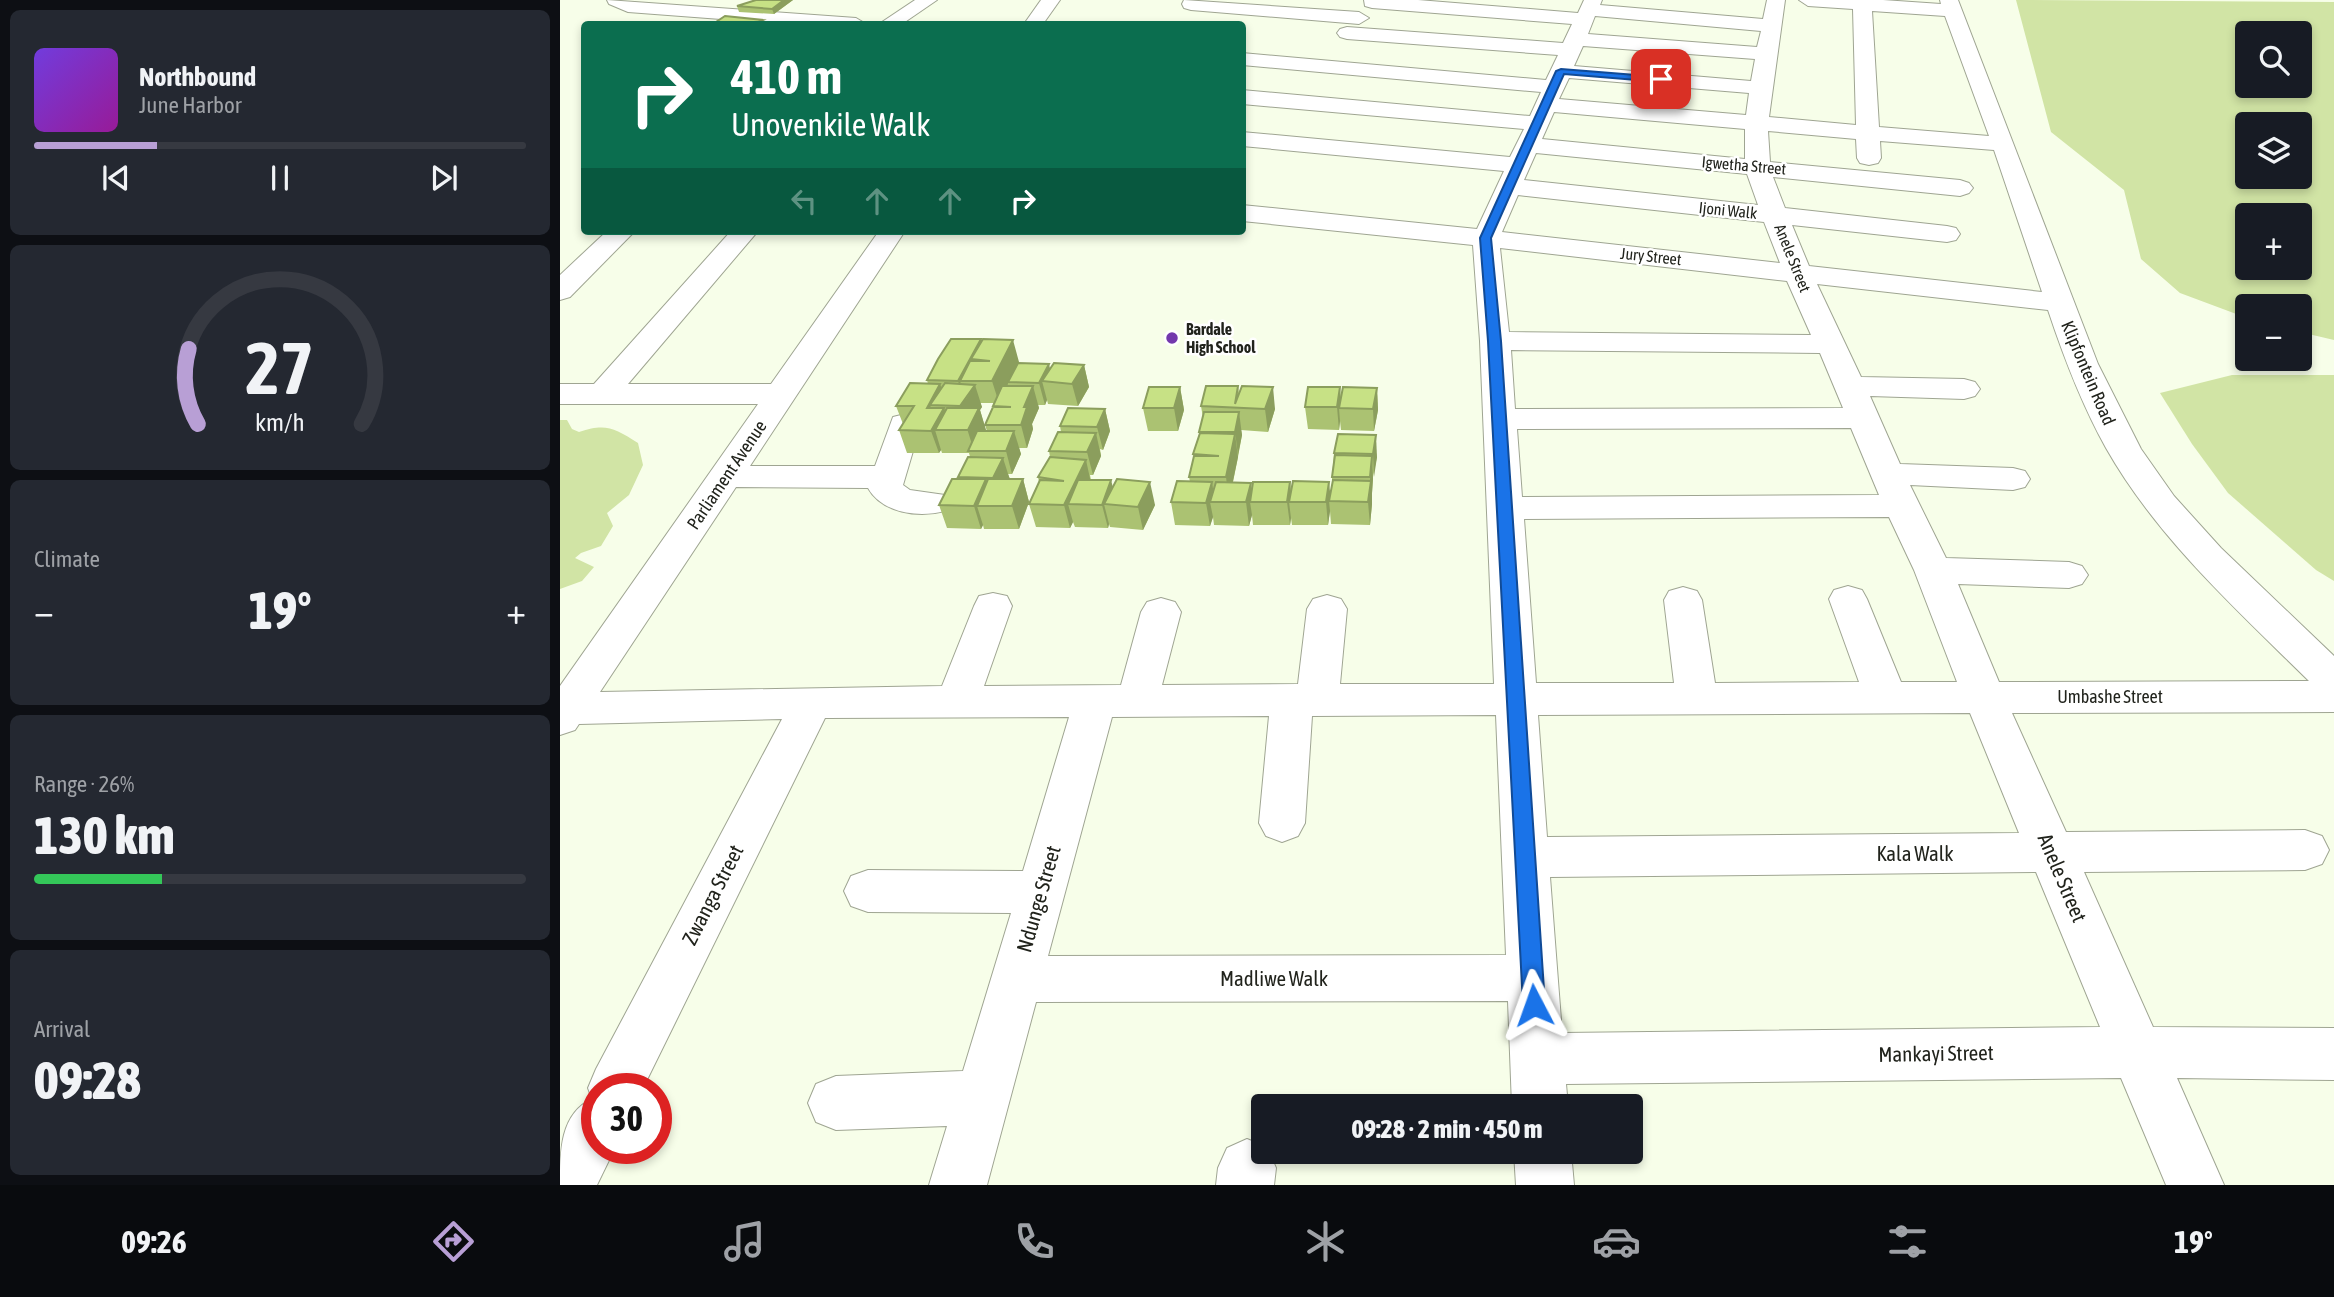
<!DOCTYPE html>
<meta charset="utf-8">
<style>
body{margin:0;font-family:"Asap Condensed",sans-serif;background:#242831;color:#f1f3f6;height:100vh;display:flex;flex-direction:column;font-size:26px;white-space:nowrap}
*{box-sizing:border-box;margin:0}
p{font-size:23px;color:#9ea1a6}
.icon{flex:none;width:38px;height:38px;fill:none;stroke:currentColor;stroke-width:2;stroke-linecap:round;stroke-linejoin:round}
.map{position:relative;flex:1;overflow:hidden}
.side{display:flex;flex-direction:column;gap:10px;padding:10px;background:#0d0f14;width:560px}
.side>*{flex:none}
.guide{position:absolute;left:21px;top:21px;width:665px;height:214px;border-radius:7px;box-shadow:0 4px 10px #0003;background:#0b6e4f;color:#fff;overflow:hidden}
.fabs{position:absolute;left:1675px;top:21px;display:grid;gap:14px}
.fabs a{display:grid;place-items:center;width:77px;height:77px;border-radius:7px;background:#171b24;box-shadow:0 4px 10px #0003;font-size:35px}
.speed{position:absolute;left:21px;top:1073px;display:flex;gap:14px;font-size:35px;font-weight:700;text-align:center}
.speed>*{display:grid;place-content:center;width:91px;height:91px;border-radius:50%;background:#171b24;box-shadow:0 4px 10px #0003;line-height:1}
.speed .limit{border:10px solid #d22;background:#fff;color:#111}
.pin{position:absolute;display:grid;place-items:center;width:60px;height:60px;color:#fff;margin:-30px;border-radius:14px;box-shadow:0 4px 10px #0006}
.me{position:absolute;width:77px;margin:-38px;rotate:356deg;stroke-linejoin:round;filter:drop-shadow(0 0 5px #0008)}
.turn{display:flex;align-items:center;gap:24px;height:147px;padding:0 35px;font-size:32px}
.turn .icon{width:91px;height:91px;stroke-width:2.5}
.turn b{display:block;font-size:49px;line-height:60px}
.lanes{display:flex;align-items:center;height:66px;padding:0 35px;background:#0003;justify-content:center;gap:35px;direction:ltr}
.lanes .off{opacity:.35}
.big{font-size:52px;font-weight:800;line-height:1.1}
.side .card{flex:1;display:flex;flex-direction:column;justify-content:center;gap:10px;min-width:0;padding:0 24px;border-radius:10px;background:#242831}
.side .dial{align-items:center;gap:0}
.dial svg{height:182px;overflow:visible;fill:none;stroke:#363941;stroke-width:7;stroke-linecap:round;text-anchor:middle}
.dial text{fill:#f1f3f6;stroke:none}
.song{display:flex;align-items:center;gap:21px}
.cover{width:84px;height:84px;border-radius:10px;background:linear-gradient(135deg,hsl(260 70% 55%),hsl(300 70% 35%))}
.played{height:7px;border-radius:4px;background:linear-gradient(90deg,#b89fd5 25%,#363941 25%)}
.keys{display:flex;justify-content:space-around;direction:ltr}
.heat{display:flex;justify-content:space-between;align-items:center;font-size:38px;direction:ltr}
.charge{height:10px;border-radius:5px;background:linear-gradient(90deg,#34c759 26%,#363941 0)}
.trip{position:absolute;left:691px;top:1094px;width:392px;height:70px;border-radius:7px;background:#171b24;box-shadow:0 4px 10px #0003;font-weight:800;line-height:70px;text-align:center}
.tab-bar{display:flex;height:112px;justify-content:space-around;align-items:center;background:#090b0e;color:#9ea1a6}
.tab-bar .icon{width:49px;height:49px}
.tab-bar .active{color:#b89fd5}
.tab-bar b{font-size:32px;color:#f1f3f6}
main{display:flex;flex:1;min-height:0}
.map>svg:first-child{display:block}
.green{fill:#d1e4a5;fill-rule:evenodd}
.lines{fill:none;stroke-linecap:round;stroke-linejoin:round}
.minor-casing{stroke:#9fa592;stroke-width:2}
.minor{fill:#fff;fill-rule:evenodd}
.wall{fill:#abc272;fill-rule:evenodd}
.shaded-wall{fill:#8b9e5d}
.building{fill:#c7e185;stroke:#8b9e5d;stroke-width:2}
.route{fill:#1a73e8;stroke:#114b97;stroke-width:2}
.poi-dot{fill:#7338ad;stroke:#fff;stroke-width:2.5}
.labels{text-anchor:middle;stroke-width:5;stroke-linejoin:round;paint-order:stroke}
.far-street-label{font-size:16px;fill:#21231c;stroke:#fff}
.far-poi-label{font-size:16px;font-weight:bold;fill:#21231c;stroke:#fff;text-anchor:start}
.street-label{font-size:18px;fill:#21231c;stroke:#fff}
.near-street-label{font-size:21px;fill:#21231c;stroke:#fff}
</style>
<main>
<section class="side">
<div class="card">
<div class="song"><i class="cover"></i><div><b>Northbound</b><p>June Harbor</p></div></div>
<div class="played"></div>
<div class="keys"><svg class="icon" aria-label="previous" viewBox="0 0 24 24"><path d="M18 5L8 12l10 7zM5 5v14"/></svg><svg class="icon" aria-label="pause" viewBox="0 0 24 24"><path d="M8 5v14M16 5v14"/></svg><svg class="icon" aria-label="next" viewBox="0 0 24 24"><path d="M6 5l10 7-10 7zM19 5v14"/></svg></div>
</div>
<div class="card dial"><svg viewBox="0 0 100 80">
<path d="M14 69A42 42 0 1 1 86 69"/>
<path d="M14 69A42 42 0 0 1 10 36" stroke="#b89fd5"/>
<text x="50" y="56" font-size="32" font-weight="700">27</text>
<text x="50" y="72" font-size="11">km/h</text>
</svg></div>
<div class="card"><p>Climate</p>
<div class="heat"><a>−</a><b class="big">19°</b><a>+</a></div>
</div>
<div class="card"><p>Range · 26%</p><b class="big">130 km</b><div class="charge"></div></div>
<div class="card"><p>Arrival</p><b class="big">09:28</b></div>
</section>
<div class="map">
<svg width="1774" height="1185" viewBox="0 0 1774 1185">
<rect width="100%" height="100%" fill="#f7fee9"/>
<g class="green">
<path d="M1456,0L1774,2V340L1740,332V306H1687V318L1620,293L1581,259L1564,190L1491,132ZM1687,33H1740V86H1687ZM1687,124H1740V177H1687ZM1687,215H1740V268H1687Z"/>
<path d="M1672,375H1774V581L1756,570L1668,493L1632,444L1600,393Z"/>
<path d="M0,420H7L12,429L19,432C46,423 54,428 78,443L83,465L69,495L47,513L53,526L41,546L21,553L15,558L34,567L22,581L0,589Z"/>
</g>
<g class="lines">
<g class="minor-casing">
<g id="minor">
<path d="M47,0L296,18L306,24H229L68,12L49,4Z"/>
<path d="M355,0H377L342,24H319Z"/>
<path d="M481,0H500L483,24H464Z"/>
<path d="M624,0L799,12L809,18L799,24L631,10L624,8L622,4Z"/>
<path d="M804,0H858L1018,13L1024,0H1042L1040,5L1203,19L1207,0H1225L1209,117L1296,125L1293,9L1248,6L1239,0H1323L1381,4L1380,0H1398L1538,364L1581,449L1614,496L1661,548L1774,656V712L1452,713L1506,832L1745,830L1762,836L1769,850L1762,864L1745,870L1524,872L1593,1027L1774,1028V1080L1617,1078L1664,1185H1606L1561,1078L1006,1084L1008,1106H952L948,1001L476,1002L427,1185H369L387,1126L276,1130L256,1122L248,1103L256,1084L276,1076L403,1071L451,913L308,912L291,906L284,891L291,876L308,870L463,871L509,717L265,718L83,1088H37V1148H55L37,1185H0C0,1151 0,1114 32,1099L28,1088L36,1069L222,719L19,724L15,730L0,735V686L198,404H0V384H34L171,231H198L68,384H211L319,231H345L190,466H315L333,417L345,414L357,417L361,424L343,485L350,490L385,495L390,503L385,511C358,518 322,513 308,488L176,487L40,692L382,686L414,606L419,596L433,593L447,596L452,606L424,686L561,685L581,612L587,602L601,598L615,602L621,612L602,685L738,684L747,609L753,599L767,595L781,599L787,609L780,684H934L920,341L913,245L682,221V205L917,229L944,171L682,146V132L950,157L964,129L682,104V90L970,116L981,92L682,65V53L986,80L998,55L787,39L780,37L777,33L780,29L787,27L1003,43L1012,24L812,8L805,6ZM1312,11L1385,16L1429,136L1319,127ZM1035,16L1201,31L1197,47L1028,34ZM1023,46L1195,59L1191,81L1014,66ZM1009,78L1189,93L1186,115L999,99ZM994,112L1185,129V159L982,139ZM1208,131L1296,139L1297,158L1300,163L1309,165L1318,163L1321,158L1320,141L1434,150L1482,292L1249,266L1232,225L1387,242L1396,240L1400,234L1396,228L1387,226L1225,208L1213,177L1400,196L1409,193L1413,188L1409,183L1400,180L1210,162ZM976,153L1187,174L1198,205L964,180ZM958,195L1204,222L1220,263L942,232ZM940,248L1227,281L1251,335L949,332ZM1257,284L1488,310C1504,358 1522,405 1546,448C1597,538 1676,609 1749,681L1439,682L1398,584L1509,588L1522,584L1528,575L1522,566L1509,562L1386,558L1350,485L1453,490L1465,487L1470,479L1465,471L1453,468L1340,464L1310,396L1404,399L1415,396L1420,389L1415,382L1404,379L1301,377ZM951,350L1260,353L1283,408L955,409ZM1291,428L1319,495L962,497L957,429ZM1329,517L1354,570L1397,682H1341L1307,599L1302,590L1288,586L1274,590L1269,599L1299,682L1155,683L1142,600L1137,591L1123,587L1109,591L1104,600L1114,683H976L964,519ZM1410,713L1459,833L987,837L978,715ZM936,715L946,955L488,956L552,717L709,716L699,823L706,836L722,842L738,836L745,823L752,716ZM1476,872L1540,1027L1002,1033L990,877Z"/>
<path d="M47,231H75L10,297L0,300V275Z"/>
<path d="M687,1139L704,1146V1152H709L716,1168L714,1185H656L658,1168L667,1148Z"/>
<path d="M954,1152H1011L1014,1185H956Z"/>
</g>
</g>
<use href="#minor" class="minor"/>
</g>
<g class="wall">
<path d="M196,0H233L214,14L179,12L177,6Z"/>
<path d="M421,339L422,341L459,362L458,363L490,370L524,365L529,387L518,406L488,404L487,400L485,405H478L479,408L472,424L473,429L467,448H459L461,454L452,474H448L450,479H463L469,502L459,529H424L423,525L421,529L387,528L379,505L398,479V477L410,457L409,453H382L381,450L379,453H347L339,430L343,424L336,406L368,384L367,380ZM420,403H434L433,407L425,425L427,431H426L420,410L422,407Z"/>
<path d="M678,386L679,393L715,409L708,432L681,430L682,435L678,457L673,482L691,483L692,491L730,482L731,492L770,495L772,484V477L774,453L778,434L817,457L813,477L812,493V504L810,525L771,524L770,511L768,525H732L731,518L730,525H693L692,515L689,526L654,525L653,517L650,526L615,525L611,502L630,482L629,477L634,457L633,454L640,434L643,418L641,406Z"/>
<path d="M620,387L624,410L618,431H588L583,408Z"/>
<path d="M780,387L781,400L817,388L818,410L814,431L781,430L780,421L779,430L748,429L745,407Z"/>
<path d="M545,409L550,431L543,450L540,449L541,456L533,475H530L531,480L553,487L595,505L583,530L550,527L549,524L548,528L515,527L513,522L510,528L476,527L469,504L479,482L478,477L490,457L489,451L501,432L500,426Z"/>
</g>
<g class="shaded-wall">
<path d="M224,0H233L214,14L212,9Z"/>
<path d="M203,20L205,24H194Z"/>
<path d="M421,339L428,360L411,359L418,380L400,381L406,399L415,385L422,407L420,410L426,430L416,451H414L400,406L404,401L398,381Z"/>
<path d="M453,340L459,362L449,382H448V384L439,403L432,381Z"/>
<path d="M489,364L493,382L482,381L487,400L485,405L479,383Z"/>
<path d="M524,365L529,387L518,406L512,384Z"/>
<path d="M380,384L388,406L370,405L376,422L384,408L392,430H375L381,450L379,453L371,431L367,408Z"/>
<path d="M473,386L479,408L472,424L473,429L467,448L461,425L464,407Z"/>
<path d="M620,387L624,410L618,431L614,408Z"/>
<path d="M713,387L715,409L708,432L705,409Z"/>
<path d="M780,387L781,408H779L780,421L779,430L777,407Z"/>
<path d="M817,388L818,410L814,431L813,409Z"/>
<path d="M545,409L550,431L543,450L537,427Z"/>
<path d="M679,412L682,435L678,455L675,432Z"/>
<path d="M454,431L461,454L452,474L446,451Z"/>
<path d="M536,433L541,456L533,475L527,452Z"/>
<path d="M675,434L678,457L669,500L666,477Z"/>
<path d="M816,435L817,457L814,477L813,454Z"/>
<path d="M812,456L813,479L812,493V504L810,525L808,502Z"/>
<path d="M443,458L450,480L441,501L433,478Z"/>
<path d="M526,460L531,483L508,504L513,522L510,528L504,505Z"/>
<path d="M426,479L433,502L417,506L423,525L421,529L414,506Z"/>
<path d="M463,479L469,502L459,529L452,506Z"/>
<path d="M551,480L557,503L544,504L549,524L548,528L542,505Z"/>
<path d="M590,482L595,505L583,530L578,507Z"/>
<path d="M652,482L655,502H650L653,517L650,526L646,503Z"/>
<path d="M730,482L732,502H729L731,518L730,525L727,502Z"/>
<path d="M769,482L771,501H769L770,511L768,525L766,502Z"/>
<path d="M691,483L693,502H690L692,515L689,526L686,502Z"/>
</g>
<g class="building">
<path d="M196,0H224L212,9L177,6Z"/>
<path d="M165,16L203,20L194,24H153Z"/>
<path d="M391,339H421L398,381L367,380L378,359Z"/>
<path d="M423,339L453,340L432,381H400L410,361H430L411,359Z"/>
<path d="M458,363L489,364L479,383L448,382Z"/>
<path d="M494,363L524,365L512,384L482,381Z"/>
<path d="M350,383L380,384L367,408H384L371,431L339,430L354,406H336Z"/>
<path d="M385,383L415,385L400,406L370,405Z"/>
<path d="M442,386H473L464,407H467L461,425H425L433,407H451L433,406Z"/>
<path d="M646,386H678L675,404L682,386L713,387L705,409L641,406Z"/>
<path d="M589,387H620L614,408H583Z"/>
<path d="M748,387H780L777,407H745Z"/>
<path d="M783,387L817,388L813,409L779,408Z"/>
<path d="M387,408H419L408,430H375Z"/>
<path d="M508,408L545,409L537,427L500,426Z"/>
<path d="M644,412H679L675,432H639Z"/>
<path d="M417,431H454L446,451H408Z"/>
<path d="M498,432L536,433L527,452L489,451Z"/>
<path d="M640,433L675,434L666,477H629L634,456H659L633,454Z"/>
<path d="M778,434L816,435L813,454L774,453Z"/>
<path d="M775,455L812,456L810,477H772Z"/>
<path d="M408,457L443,458L433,478L398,477Z"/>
<path d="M490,457L526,460L504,505L469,504L480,480L504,481L478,477Z"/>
<path d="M392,479H426L414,506L379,505Z"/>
<path d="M428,479H463L452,506H417Z"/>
<path d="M557,479L590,482L578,507L544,504Z"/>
<path d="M518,480H551L542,505L508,504Z"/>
<path d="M773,480L811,481L808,502L769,501Z"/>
<path d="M617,481L652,482L646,503L611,502Z"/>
<path d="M733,481L769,482L766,502H729Z"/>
<path d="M656,482L691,483L686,502H650Z"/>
<path d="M693,482H730L727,502H690Z"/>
</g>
<path class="route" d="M1001,69L1101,77L1106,79L1101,82L1004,74L931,238L941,341L985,1005L982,1012L974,1015L966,1012L963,1005L928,341L920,238L996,71Z"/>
<circle class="poi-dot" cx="612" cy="338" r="7"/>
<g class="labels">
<g class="far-street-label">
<text transform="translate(1184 165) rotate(5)" y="6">Igwetha Street</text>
<text transform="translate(1168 210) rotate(6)" y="6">Ijoni Walk</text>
<text transform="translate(1091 256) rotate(6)" y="6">Jury Street</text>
<text transform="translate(1233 258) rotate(68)" y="6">Anele Street</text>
</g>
<g class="far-poi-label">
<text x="626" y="335">Bardale<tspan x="626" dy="18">High School</tspan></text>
</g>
<g class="street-label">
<text transform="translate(1528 373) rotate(67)" y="6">Klipfontein Road</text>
<text transform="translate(167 475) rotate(-56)" y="6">Parliament Avenue</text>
<text x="1550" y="703">Umbashe Street</text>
</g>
<g class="near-street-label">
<text x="1355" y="861">Kala Walk</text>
<text transform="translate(1502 878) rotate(67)" y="7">Anele Street</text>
<text transform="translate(153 895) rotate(-63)" y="7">Zwanga Street</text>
<text transform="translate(479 899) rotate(-74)" y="7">Ndunge Street</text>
<text x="714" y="986">Madliwe Walk</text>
<text transform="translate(1376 1054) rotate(-1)" y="7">Mankayi Street</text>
</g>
</g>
</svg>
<div class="fabs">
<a><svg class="icon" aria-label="search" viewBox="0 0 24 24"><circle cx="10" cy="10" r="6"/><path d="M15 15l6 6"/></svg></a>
<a><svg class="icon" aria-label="layers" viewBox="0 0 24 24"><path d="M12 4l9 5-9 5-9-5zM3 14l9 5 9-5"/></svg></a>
<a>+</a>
<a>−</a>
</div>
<div class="speed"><div class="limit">30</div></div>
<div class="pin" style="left:1101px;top:79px;background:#d93025"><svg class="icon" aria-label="arrive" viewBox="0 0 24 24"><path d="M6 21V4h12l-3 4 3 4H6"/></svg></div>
<svg class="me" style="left:974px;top:1005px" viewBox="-20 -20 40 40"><path d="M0-17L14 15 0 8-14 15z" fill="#1a73e8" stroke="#fff" stroke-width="4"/></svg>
<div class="trip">09:28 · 2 min · 450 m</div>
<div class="guide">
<div class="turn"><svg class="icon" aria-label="right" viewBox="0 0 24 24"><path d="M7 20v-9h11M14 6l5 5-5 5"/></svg><div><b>410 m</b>Unovenkile Walk</div></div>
<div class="lanes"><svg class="icon off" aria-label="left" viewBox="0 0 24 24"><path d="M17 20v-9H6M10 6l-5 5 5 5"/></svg><svg class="icon off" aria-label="ahead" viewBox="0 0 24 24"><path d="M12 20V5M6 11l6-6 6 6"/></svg><svg class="icon off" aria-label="ahead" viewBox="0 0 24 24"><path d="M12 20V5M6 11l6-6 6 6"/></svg><svg class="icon" aria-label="right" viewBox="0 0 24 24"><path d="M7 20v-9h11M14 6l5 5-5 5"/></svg></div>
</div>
</div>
</main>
<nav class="tab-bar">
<b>09:26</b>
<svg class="icon active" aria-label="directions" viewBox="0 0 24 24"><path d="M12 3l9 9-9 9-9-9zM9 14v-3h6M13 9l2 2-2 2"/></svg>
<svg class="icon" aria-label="music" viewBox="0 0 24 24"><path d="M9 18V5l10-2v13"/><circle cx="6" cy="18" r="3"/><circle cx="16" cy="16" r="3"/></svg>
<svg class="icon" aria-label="phone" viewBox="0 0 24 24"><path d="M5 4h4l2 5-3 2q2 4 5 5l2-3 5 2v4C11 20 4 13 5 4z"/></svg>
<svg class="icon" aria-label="climate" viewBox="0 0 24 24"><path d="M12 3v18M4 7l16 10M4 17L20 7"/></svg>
<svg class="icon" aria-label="car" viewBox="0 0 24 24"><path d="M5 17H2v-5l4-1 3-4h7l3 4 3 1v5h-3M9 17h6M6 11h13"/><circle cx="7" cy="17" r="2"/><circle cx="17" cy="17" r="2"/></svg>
<svg class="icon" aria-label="filters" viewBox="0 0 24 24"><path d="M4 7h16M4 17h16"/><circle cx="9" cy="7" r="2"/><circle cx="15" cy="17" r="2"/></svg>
<b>19°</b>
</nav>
